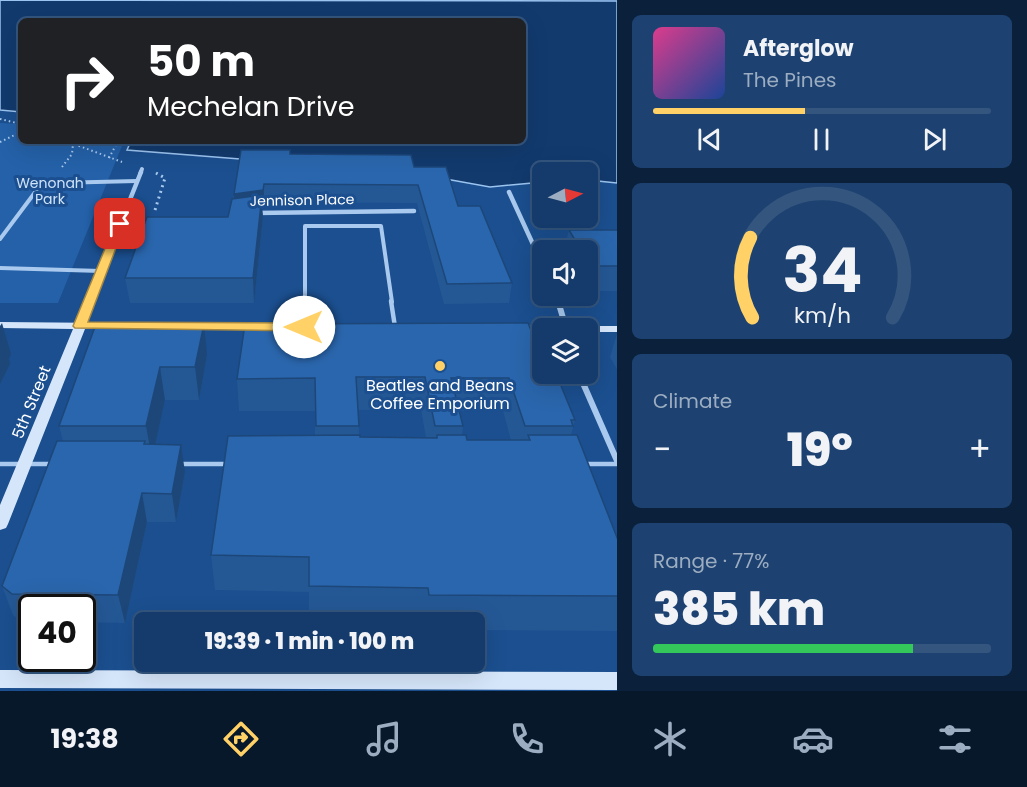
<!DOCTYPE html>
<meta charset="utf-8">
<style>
body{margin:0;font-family:Poppins,sans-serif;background:#1d4271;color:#f1f3f6;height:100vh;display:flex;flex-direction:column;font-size:22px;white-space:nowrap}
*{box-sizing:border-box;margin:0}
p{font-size:20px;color:#9dadc1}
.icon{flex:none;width:33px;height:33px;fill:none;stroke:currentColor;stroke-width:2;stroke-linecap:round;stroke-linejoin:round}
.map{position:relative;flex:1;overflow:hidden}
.drawer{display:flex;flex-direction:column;gap:15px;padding:15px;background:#0b203b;width:410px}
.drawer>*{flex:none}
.banner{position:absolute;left:18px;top:18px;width:508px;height:126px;border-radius:9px;box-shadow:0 6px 24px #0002,0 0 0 2px #33557e;background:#202124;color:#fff;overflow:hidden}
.needle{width:39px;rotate:84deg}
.buttons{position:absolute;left:532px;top:162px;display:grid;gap:12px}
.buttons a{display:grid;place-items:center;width:66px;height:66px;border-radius:9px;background:#143b6b;box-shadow:0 6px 24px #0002,0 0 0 2px #33557e;font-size:30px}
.speed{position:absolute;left:18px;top:594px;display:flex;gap:12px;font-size:30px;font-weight:700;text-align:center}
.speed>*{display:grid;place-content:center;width:78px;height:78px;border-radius:50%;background:#143b6b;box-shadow:0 6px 24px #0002,0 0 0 2px #33557e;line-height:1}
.speed .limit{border:3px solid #111;border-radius:9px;background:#fff;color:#111}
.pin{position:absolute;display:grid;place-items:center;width:51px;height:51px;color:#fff;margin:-26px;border-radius:12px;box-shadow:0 3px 9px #0006}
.me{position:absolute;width:66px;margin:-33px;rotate:270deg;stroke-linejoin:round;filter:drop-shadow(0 0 4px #0008)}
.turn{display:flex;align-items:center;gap:21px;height:126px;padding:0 30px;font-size:27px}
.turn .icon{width:78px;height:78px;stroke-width:2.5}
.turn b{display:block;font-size:42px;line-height:51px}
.big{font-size:45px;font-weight:800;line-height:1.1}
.drawer .tile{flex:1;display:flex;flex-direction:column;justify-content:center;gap:9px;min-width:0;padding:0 21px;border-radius:9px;background:#1d4271}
.drawer .dial{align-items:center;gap:0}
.dial svg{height:156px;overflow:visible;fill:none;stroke:#33557e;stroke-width:7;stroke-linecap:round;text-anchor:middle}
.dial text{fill:#f1f3f6;stroke:none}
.song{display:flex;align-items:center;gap:18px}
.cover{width:72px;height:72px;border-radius:9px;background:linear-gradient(135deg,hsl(330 70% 55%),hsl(220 70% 35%))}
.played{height:6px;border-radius:3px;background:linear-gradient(90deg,#ffd166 45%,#33557e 45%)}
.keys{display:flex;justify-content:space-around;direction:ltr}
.heat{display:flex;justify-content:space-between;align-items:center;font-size:33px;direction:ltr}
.charge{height:9px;border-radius:4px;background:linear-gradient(90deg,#34c759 77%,#33557e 0)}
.trip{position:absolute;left:134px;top:612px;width:351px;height:60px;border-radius:9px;background:#143b6b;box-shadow:0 6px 24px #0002,0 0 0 2px #33557e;font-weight:800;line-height:60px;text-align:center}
.dock{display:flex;height:96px;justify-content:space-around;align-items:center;background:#08182b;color:#9dadc1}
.dock .icon{width:42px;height:42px}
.dock .on{color:#ffd166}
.dock b{font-size:27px;color:#f1f3f6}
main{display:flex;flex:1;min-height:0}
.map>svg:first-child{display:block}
.green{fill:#2461a8}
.water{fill:#123a6d;stroke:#9cc4f0;stroke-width:1.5}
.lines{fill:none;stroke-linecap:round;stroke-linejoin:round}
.path-far1{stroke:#a9c9ee;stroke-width:2;stroke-dasharray:1.5 3;stroke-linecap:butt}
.path{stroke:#a9c9ee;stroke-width:3;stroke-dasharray:2 4;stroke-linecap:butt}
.lane-far1{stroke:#a9c9ee;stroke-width:4}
.lane{stroke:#a9c9ee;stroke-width:4.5}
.street-far2{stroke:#a9c9ee;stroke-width:4}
.street-far1{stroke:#a9c9ee;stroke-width:4.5}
.street{stroke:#a9c9ee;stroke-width:6}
.secondary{fill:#d6e6fa;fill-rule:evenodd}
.wall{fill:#245895;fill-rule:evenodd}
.shaded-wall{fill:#1d4779}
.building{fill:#2a66ad;stroke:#1d4779;stroke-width:1.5}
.route{fill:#ffd166;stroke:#a68842;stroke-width:1.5}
.poi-dot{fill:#ffd166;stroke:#1b4f8f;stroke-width:2}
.labels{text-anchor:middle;stroke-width:6;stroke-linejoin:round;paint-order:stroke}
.far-park-label{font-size:14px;fill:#cfe3fa;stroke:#1b4f8f}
.far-street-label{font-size:14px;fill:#fff;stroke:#1b4f8f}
.poi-label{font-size:16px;fill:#fff;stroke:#1b4f8f}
.street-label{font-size:16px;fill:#fff;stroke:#1b4f8f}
</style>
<main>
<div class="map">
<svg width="618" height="691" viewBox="0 0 618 691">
<rect width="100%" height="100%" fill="#1b4f8f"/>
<path class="green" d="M0,123L21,124V141H124L58,303H0Z"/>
<path class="water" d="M0,0L617,1V183L588,180V172H543V182L490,187L407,172L127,150L131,141H524V21H21V112L0,110Z"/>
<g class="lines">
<g class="path-far1">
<path d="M0,119L21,124"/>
<path d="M66,141L122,162"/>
<path d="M0,142L21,132"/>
<path d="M109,158L118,141"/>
<path d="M62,167L72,154L73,144L84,141"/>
</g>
<path class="path" d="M155,210L165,178L156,173"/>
<g class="lane-far1">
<path d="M0,239L36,191L55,183L137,181"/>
<path d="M0,268L101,271"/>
<path d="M305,302V226H381L392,302"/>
</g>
<g class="lane">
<path d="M305,301V327"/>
<path d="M391,301L395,327"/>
<path d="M0,464H54"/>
<path d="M180,464H228"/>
<path d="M585,464H618"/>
</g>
<path class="street-far2" d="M140,174L142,169"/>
<g class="street-far1">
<path d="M509,192L543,266"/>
<path d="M255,213L414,211"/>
<path d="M120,224H149"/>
<path d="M556,296L558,302"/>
<path d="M89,302L141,172"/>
</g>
<g class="street">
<path d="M558,301L566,328"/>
<path d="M80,326L90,301"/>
<path d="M579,374L618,463"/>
</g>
<g class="secondary">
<path d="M0,322L110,323L116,326L110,329H85L8,524L6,528L0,530V505L73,329L0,328Z"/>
<path d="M190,323L260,324L266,327L260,330L186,328L184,326L186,324Z"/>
<path d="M514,325L543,326L548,328H543V332L510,330L508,328Z"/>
<path d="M588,326H618V332H588V328H583Z"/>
<path d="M0,670L618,672V690L0,688Z"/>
</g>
</g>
<g class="wall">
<path d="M290,154L414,167L458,206L512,283L509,303L444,304L417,203L264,202V208H262L263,217L254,303H130L125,278L228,217L234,199Z"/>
<path d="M569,230H618V291H588V250H564Z"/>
<path d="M96,324L207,355L199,400H165L155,444L185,472L176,522H147L125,623L82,622V608H32V622H22L13,615L2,586L63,441L59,426Z"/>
<path d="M618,330V371L610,357Z"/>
<path d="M543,374L575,420L571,435L618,540V631L474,630V622L309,621V592L215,590L211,555L315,435V411H239L237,379ZM421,409L426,438L360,437L359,435L358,410ZM460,411H503L511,440H467L462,435L463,426Z"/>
</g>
<g class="shaded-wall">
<path d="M264,184V208H262L263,217L254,303L253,278L235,212L234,194Z"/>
<path d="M2,323L11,354L9,359L10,364L0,384V326Z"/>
<path d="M204,324L207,355L199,400L195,367Z"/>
<path d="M160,367L165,400L152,459L146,426Z"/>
<path d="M181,445L185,472L176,522L172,494Z"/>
<path d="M142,493L147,522L125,623L118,595Z"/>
</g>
<g class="building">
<path d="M241,150H290V154L411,155L414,167H446L458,206H480L512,283L447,284L418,185L264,184L263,190L234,194Z"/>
<path d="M262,195L253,278H125L147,217H228L232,199Z"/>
<path d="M569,230H618V266H589L588,264V250H581Z"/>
<path d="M528,323L543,360V374H548L549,376H557L575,420H571L573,426H525L509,378H451L463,426H435L425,377H356L359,426H316L315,378L237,379L245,324Z"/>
<path d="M96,324H204L195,367H160L146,426H59Z"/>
<path d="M360,435V437L437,438V435H466L467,440H530L528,435H577L618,540V596L429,595L428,588L309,586V557L211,555L228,436Z"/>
<path d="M57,441H145L144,444L181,445L172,494L142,493L118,595L12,594L2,586Z"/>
</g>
<path class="route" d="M116,222L125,224L88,322L304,323L311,327L304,331L75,328L73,326Z"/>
<circle class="poi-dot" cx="440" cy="366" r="6"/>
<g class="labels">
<g class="far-park-label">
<text x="50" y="188">Wenonah<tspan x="50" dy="16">Park</tspan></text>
</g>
<g class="far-street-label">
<text transform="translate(302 200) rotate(-1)" y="5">Jennison Place</text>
</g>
<g class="poi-label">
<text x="440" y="391">Beatles and Beans<tspan x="440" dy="18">Coffee Emporium</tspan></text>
</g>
<g class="street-label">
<text transform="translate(31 402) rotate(-68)" y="6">5th Street</text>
</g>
</g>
</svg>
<div class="buttons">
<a><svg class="needle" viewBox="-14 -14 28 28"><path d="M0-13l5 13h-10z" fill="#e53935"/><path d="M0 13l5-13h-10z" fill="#9dadc1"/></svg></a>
<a><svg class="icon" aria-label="sound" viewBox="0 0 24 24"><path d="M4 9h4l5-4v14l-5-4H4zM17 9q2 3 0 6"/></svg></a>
<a><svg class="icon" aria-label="layers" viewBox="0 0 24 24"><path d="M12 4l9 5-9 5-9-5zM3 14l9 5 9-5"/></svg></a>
</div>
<div class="speed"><div class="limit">40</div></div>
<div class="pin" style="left:120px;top:224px;background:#d93025"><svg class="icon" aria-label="arrive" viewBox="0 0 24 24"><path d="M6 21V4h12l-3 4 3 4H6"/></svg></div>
<svg class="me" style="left:304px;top:327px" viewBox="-20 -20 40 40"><circle r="19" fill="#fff"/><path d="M0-13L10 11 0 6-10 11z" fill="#ffd166"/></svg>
<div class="trip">19:39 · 1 min · 100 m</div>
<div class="banner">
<div class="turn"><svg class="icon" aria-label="right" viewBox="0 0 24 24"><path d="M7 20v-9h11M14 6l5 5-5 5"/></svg><div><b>50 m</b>Mechelan Drive</div></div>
</div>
</div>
<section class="drawer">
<div class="tile">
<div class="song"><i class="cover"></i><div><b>Afterglow</b><p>The Pines</p></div></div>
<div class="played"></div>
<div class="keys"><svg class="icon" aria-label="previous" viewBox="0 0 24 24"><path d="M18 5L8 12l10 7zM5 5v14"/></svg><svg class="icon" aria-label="pause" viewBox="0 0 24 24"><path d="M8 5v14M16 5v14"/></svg><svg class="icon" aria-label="next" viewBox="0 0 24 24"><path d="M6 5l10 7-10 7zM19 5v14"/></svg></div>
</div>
<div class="tile dial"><svg viewBox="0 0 100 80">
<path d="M14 69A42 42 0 1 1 86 69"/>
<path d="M14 69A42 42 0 0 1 13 28" stroke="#ffd166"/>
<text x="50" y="56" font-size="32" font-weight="700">34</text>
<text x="50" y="72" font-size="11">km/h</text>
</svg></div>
<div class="tile"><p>Climate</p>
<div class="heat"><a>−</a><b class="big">19°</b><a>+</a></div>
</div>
<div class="tile"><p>Range · 77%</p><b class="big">385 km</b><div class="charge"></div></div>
</section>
</main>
<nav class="dock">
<b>19:38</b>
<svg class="icon on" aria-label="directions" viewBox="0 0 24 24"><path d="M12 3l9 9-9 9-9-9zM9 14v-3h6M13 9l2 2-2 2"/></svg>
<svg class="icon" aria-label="music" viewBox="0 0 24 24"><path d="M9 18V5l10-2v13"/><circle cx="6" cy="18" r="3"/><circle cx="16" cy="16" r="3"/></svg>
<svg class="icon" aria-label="phone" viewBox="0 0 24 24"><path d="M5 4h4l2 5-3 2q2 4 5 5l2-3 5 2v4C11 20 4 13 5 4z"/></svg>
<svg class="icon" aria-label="climate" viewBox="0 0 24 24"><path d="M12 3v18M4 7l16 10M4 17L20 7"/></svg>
<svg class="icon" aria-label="car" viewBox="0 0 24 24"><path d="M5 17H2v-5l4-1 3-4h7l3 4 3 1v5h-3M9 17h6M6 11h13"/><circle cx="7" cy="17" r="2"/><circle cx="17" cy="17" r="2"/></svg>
<svg class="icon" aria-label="filters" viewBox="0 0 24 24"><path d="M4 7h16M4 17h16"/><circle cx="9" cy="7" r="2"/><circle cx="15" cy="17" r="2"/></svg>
</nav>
